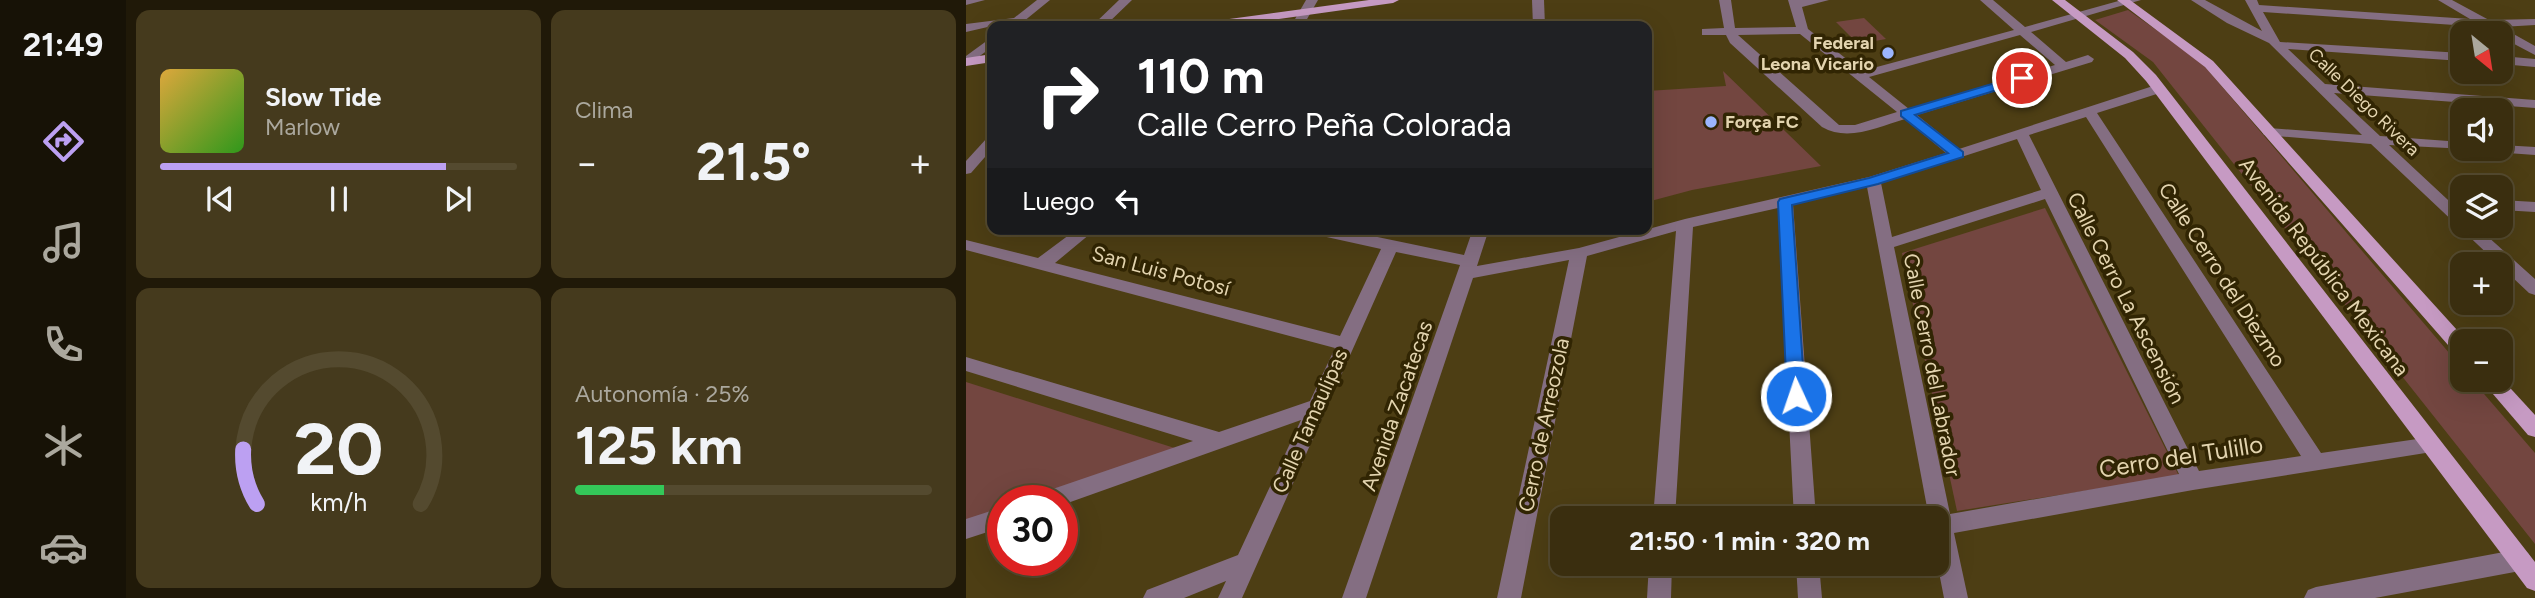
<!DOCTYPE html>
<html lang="es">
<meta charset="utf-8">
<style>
body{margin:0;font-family:Figtree,sans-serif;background:#453a1d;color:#f1f3f6;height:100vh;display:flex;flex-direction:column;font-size:26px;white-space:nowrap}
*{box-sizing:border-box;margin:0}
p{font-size:23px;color:#aba89e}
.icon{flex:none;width:38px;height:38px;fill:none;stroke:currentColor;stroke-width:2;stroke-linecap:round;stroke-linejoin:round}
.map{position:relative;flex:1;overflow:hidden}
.panel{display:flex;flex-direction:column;gap:10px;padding:10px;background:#201908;width:840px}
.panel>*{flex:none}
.guide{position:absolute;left:21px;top:21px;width:665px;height:214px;border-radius:14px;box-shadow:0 7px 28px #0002,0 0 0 2px #544a2f;background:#202124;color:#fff;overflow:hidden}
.needle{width:46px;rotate:150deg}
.tools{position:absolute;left:1484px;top:21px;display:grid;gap:14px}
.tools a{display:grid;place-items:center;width:63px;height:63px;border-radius:14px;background:#3a2e0f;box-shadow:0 7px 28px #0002,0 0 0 2px #544a2f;font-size:35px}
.speed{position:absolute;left:21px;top:485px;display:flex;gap:14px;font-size:35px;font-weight:700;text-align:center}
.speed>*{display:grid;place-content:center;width:91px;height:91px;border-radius:50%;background:#3a2e0f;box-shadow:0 7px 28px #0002,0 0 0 2px #544a2f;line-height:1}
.speed .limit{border:10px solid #d22;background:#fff;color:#111}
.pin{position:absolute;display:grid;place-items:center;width:60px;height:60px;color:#fff;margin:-30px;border:4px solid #fff;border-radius:50%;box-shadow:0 2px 7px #0007}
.me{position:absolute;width:77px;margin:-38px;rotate:357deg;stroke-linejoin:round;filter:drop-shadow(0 0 5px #0008)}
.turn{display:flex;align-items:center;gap:24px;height:147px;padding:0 35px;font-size:32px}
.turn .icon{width:91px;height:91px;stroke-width:2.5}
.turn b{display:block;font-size:49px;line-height:60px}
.then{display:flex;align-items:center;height:66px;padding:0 35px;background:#0003;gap:14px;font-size:26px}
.big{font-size:52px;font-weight:700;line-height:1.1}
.panel .tile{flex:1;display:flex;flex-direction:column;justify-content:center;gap:10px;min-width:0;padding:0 24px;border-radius:14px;background:#453a1d}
.panel .dial{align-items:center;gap:0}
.dial svg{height:182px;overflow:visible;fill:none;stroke:#544a2f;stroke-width:7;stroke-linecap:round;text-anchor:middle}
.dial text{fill:#f1f3f6;stroke:none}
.song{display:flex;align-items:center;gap:21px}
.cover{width:84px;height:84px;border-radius:10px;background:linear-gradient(135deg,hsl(40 70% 55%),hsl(110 70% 35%))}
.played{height:7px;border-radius:4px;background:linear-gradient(90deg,#bca0f2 80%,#544a2f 80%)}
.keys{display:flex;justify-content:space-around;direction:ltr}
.heat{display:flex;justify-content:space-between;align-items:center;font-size:38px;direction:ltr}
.charge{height:10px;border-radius:5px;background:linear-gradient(90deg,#34c759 25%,#544a2f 0)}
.panel .tiles{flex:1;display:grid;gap:10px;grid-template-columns:repeat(2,1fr)}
.trip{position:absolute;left:584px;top:506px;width:399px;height:70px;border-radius:14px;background:#3a2e0f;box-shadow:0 7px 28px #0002,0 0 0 2px #544a2f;font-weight:700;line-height:70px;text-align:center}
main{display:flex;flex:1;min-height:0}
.tabs{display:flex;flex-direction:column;width:126px;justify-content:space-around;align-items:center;background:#171206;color:#aba89e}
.tabs .icon{width:49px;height:49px}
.tabs .active{color:#bca0f2}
.tabs b{font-size:32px;color:#f1f3f6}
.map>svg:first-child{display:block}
.green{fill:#734640}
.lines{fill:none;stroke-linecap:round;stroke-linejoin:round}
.minor{fill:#846e82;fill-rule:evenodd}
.major{fill:#c69ac3;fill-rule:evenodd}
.route{fill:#1a73e8;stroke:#114b97;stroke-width:2}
.poi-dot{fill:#9bb5fd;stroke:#312503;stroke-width:2.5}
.labels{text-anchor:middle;stroke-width:7;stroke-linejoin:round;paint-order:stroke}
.far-poi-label{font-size:18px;font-weight:bold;fill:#e3d4af;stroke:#312503;text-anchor:end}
.far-street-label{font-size:18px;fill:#e3d4af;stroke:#312503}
.street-label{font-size:21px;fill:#e3d4af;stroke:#312503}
.near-street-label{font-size:24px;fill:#e3d4af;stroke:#312503}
</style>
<main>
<nav class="tabs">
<b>21:49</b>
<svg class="icon active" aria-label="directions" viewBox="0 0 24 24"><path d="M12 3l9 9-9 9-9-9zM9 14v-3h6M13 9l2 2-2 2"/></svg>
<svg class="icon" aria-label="music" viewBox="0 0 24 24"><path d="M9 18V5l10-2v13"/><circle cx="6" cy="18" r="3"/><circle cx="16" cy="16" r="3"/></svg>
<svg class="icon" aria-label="phone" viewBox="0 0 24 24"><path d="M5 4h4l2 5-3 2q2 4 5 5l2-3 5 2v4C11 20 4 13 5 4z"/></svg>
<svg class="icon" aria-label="climate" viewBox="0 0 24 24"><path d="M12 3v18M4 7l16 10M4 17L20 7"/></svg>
<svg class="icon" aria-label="car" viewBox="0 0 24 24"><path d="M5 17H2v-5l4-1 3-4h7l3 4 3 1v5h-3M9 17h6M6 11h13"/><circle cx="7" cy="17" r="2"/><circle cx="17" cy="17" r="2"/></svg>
</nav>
<section class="panel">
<div class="tiles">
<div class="tile">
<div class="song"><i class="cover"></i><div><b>Slow Tide</b><p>Marlow</p></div></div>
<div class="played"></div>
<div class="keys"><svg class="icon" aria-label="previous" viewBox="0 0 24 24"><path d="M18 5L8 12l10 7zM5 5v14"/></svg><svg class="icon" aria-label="pause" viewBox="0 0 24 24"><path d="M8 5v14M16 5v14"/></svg><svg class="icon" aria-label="next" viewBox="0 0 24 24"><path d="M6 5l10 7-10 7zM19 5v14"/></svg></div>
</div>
<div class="tile"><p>Clima</p>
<div class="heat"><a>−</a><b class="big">21.5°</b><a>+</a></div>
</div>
<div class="tile dial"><svg viewBox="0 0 100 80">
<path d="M14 69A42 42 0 1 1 86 69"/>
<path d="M14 69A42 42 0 0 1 8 45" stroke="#bca0f2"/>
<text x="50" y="56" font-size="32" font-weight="700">20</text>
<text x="50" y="72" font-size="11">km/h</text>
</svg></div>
<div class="tile"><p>Autonomía · 25%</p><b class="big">125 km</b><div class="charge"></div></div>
</div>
</section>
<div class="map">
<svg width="1569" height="598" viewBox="0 0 1569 598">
<rect width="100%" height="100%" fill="#4d3e14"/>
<g class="green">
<path d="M1162,10L1234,61L1496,368V380H1506L1569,453V544L1187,62L1129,20Z"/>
<path d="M898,18L920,39L892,44L870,22Z"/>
<path d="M757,71L855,166L726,190L681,202V91L760,86Z"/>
<path d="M1079,208L1213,476L991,511L936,253Z"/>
<path d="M0,382L218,451L74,500H37V513L0,526Z"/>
</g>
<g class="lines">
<g class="minor">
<path d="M0,0H19L0,5Z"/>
<path d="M71,0H84L52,26H26L0,32V24L48,18Z"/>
<path d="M153,0H166L139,26H126Z"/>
<path d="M340,0H352L337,26H325Z"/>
<path d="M566,0H578L579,26H567Z"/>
<path d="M753,0H765L769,28L830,27L822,0H863L836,7L842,29L896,71L1048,30L1014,0H1027L1059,27L1156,0H1175L1065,32L1100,62L1122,55L1128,59L1126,62L951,115L993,149L1187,86H1197V92L1131,113L1355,453L1465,437L1472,439L1475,445L1472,451L1227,490L988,533L1002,598H978L971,562V518H963L901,187L827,204L850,518H828L812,208L727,227L709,518H687L710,231L621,256L555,598H531L603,260L507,278L400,598H376L494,265L430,252L276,598H252L260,581L218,598H177L181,590L272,555L335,420L96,505V500H72L75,493L227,441L0,371V357L253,432L344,401L369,348L0,250V240L72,258L111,229H130L89,263L374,336L415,249L347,234L339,229H373L498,255L507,229H523L511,266L613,248L719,219L903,177L980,153L939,119C912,127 882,142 856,127L764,43L760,35H736V29L758,28ZM834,34L931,112L889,125H873L772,35ZM1054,35L1089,65L943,109L903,77ZM1120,117L1335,456L1233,471L1063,135ZM1051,139L1075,190L926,237L915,183ZM1079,199L1213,474L984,514L928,247Z"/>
<path d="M1225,0H1239L1296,31L1279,0H1291L1293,5L1504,19L1472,0H1486L1523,20L1569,19V25L1535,27L1569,46V55L1535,37V33L1518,27L1297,12L1314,42L1496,53V61L1322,49L1359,84L1569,100V108L1368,93L1414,136L1496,142V149H1501L1423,145L1496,213V226H1510L1569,279V295L1563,293L1405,144L1298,135L1296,132L1303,128L1396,135L1303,43L1261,23Z"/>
<path d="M26,37V47L0,66V56Z"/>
<path d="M1535,56L1569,59V67L1535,64Z"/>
<path d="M26,137V149L5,173L0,174V161L21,138Z"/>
<path d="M1535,145L1569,147V155L1528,152L1526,149H1535Z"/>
<path d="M1535,200L1569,202V212L1535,210Z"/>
<path d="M37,507V527L0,539V519Z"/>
<path d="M1554,549L1562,553L1566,560L1562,567L1554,571L1409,598H1338L1342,590L1350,587Z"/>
<path d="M683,564H706L705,598H681Z"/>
<path d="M830,564H853L856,598H832Z"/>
</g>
<g class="major">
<path d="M403,0H433L427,3L264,26H235L241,22Z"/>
<path d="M1086,0H1099L1167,52L1190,75L1569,562V591L1561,588L1180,81L1159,58Z"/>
<path d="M1151,0H1164L1247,61L1501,341H1496V355L1489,353L1239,67Z"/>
<path d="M26,54V62L0,66V58Z"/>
<path d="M1535,378L1569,415V437L1562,435L1515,380Z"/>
</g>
</g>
<path class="route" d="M1056,75L1062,78L1061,81L949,115L997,152V157L912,184L826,205L839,396L836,401H824L821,396L812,202L814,199L903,178L982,153L935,116V111Z"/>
<g class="poi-dot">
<circle cx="922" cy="53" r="7"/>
<circle cx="745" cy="122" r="7"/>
</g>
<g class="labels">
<g class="far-poi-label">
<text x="908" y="49">Federal<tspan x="908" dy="21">Leona Vicario</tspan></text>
<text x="759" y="128" text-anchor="start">Força FC</text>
</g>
<g class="far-street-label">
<text transform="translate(1398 102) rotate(44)" y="6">Calle Diego Rivera</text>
</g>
<g class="street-label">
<text transform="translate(1358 267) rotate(53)" y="7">Avenida República Mexicana</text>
<text transform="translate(195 271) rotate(15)" y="7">San Luis Potosí</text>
<text transform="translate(1256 275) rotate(57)" y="7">Calle Cerro del Diezmo</text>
<text transform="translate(1160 298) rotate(63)" y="7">Calle Cerro La Ascensión</text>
<text transform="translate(966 365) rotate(79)" y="7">Calle Cerro del Labrador</text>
<text transform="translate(431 406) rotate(-71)" y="7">Avenida Zacatecas</text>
<text transform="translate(344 421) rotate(-66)" y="7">Calle Tamaulipas</text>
<text transform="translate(578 425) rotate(-78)" y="7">Cerro de Arreozola</text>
</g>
<g class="near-street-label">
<text transform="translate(1215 457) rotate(-9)" y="8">Cerro del Tulillo</text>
</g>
</g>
</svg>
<div class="tools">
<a><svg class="needle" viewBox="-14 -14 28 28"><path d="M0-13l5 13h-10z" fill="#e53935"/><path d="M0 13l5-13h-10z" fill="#aba89e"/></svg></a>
<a><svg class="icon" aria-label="sound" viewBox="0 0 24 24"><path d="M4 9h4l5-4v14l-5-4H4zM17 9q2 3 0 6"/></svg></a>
<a><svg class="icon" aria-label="layers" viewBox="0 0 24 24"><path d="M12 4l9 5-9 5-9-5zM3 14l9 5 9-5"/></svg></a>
<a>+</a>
<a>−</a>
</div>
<div class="speed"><div class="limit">30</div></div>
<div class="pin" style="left:1056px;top:78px;background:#d93025"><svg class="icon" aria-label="arrive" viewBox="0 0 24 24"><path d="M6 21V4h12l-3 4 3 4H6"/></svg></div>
<svg class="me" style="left:830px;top:396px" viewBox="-20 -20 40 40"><circle r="17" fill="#1a73e8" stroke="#fff" stroke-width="3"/><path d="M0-11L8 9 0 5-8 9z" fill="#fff"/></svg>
<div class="trip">21:50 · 1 min · 320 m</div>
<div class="guide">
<div class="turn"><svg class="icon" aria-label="right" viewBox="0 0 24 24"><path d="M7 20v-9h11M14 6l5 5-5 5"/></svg><div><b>110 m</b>Calle Cerro Peña Colorada</div></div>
<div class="then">Luego<svg class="icon" aria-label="left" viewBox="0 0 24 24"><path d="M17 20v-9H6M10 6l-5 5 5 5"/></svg></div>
</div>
</div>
</main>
